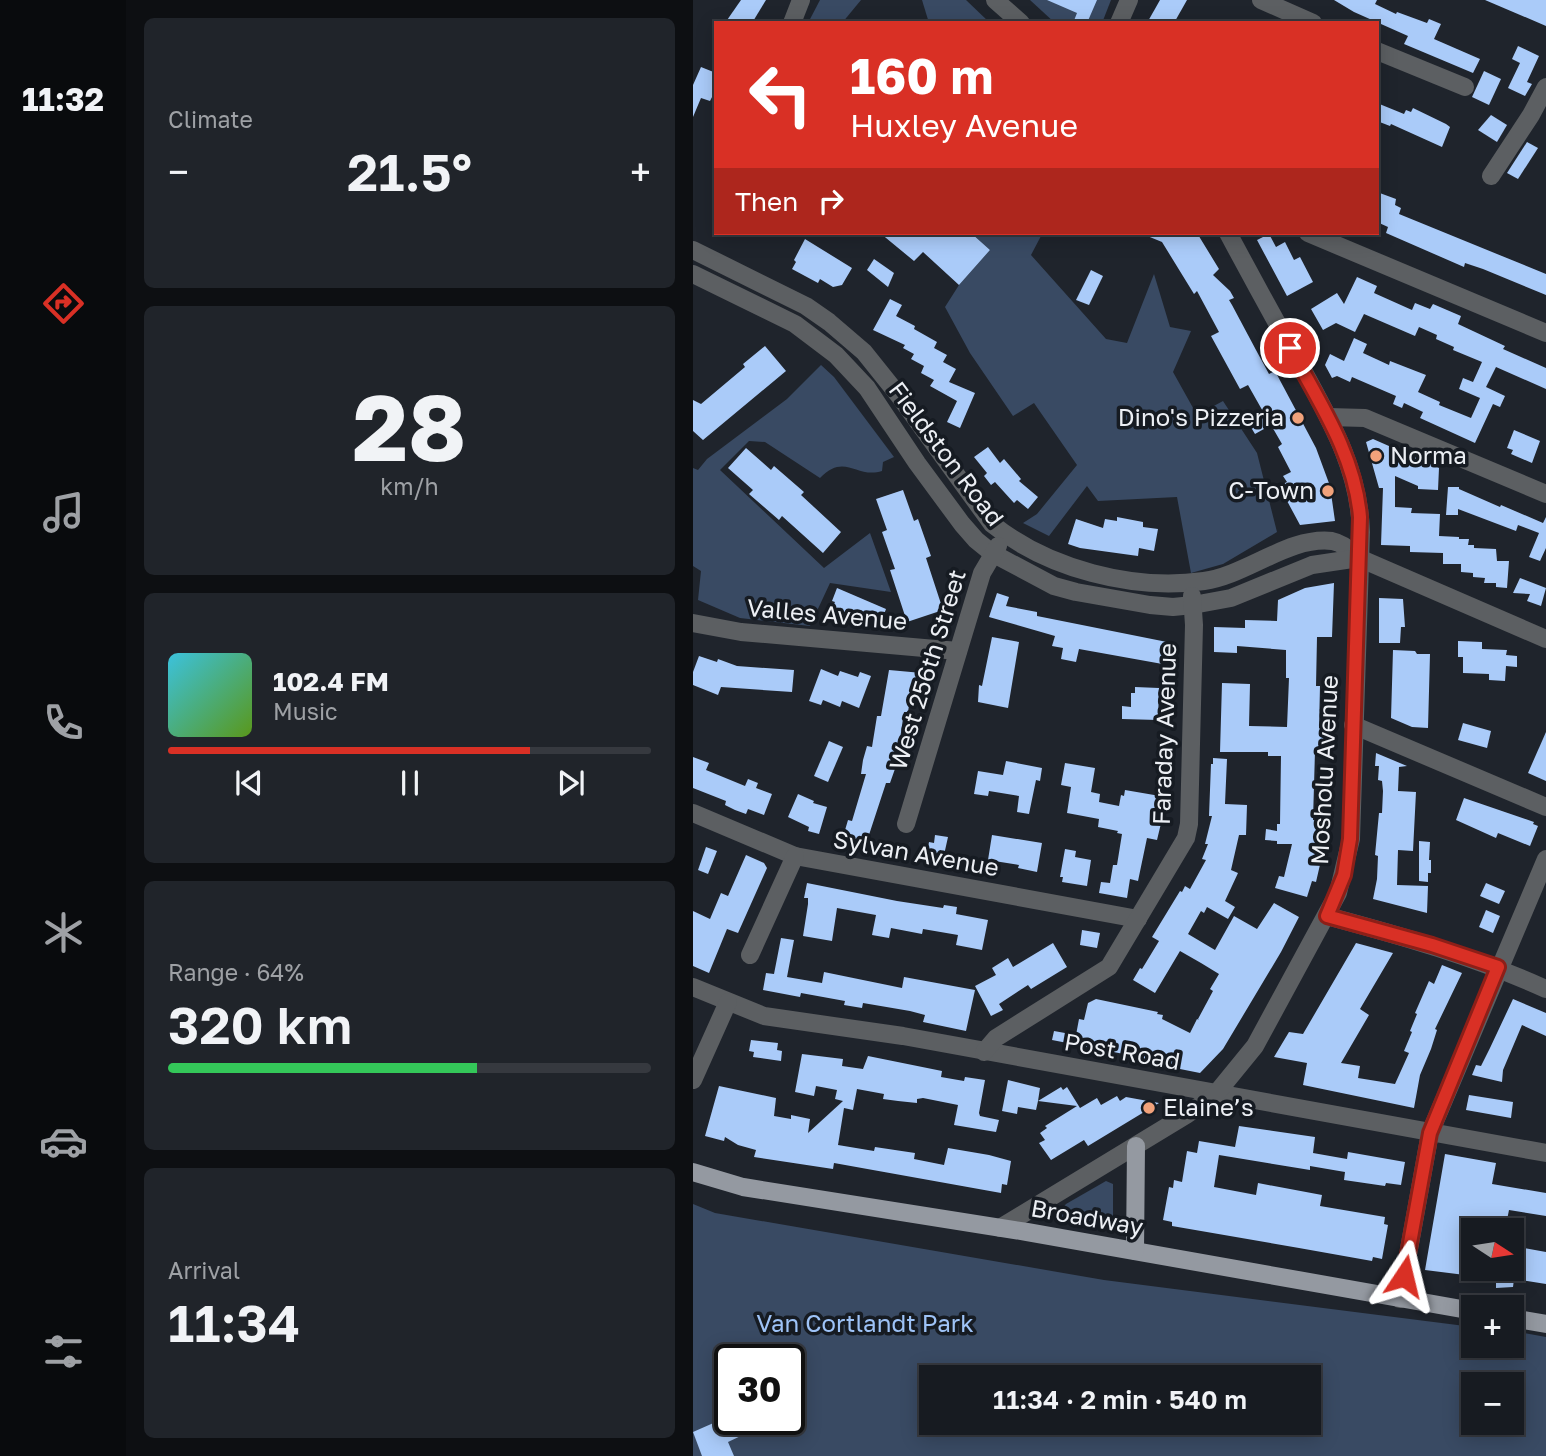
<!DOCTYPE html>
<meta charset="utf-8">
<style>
body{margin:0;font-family:"Golos Text",sans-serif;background:#20242a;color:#f1f3f6;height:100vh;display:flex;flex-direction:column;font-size:26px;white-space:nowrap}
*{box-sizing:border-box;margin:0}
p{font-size:23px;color:#9ea1a5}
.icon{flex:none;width:38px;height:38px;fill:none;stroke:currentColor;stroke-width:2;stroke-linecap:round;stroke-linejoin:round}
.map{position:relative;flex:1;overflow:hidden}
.side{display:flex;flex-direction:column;gap:18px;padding:18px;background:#0d0f12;width:567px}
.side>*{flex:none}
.banner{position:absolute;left:21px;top:21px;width:665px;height:214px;border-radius:0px;box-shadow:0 4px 18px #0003,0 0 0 2px #36393f;background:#d93025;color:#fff;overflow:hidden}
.needle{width:46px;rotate:102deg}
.tools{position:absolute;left:768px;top:1218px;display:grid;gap:14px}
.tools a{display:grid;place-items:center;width:63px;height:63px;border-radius:0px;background:#171b21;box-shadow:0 4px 18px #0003,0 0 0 2px #36393f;font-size:35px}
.speed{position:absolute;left:21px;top:1344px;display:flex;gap:14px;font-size:35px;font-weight:700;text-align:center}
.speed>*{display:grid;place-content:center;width:91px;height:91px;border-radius:50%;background:#171b21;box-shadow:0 4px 18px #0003,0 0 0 2px #36393f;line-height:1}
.speed .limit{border:4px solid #111;border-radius:10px;background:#fff;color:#111}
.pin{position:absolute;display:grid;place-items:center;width:60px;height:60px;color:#fff;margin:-30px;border:4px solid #fff;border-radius:50%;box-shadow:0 2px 7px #0007}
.me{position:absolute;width:77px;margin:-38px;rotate:10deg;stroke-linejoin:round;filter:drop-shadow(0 0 5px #0008)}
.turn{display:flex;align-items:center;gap:24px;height:147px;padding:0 21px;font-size:32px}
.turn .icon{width:91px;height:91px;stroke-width:2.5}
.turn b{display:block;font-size:49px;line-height:60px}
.then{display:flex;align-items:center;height:66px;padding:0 21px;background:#0003;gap:14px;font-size:26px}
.big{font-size:52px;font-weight:600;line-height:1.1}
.side .card{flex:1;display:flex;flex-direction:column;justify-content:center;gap:10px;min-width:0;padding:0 24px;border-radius:10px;background:#20242a}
.side .dial{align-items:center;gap:0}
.dial b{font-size:91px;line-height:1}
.song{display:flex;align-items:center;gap:21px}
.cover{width:84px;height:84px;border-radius:10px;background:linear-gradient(135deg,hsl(190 70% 55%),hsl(90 70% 35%))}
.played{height:7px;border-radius:4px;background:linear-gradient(90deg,#d93025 75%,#36393f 75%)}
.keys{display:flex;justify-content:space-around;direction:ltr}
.heat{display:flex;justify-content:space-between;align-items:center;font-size:38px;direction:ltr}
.charge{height:10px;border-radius:5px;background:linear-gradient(90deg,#34c759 64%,#36393f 0)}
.trip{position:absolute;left:226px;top:1365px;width:402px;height:70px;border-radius:0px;background:#171b21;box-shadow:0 4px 18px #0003,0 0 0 2px #36393f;font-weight:600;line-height:70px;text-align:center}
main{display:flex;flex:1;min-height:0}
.tab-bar{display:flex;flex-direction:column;width:126px;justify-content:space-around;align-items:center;background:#090b0d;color:#9ea1a5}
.tab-bar .icon{width:49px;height:49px}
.tab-bar .current{color:#d93025}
.tab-bar b{font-size:32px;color:#f1f3f6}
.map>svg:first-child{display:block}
.green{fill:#394a63;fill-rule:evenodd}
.building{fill:#aacbf9}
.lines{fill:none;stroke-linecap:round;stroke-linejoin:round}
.minor{stroke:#5c5f62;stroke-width:18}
.major{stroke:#9499a1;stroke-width:18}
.route-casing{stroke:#8d1f18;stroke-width:18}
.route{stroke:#d93025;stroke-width:12}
.poi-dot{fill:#f1a27b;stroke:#161b22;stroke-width:2.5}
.labels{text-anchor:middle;stroke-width:7;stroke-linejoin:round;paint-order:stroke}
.poi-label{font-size:24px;fill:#eceff4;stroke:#161b22;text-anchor:end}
.street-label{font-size:24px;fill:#eceff4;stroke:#161b22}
.park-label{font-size:24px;fill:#9ec3f7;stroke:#161b22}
</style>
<main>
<nav class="tab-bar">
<b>11:32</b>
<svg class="icon current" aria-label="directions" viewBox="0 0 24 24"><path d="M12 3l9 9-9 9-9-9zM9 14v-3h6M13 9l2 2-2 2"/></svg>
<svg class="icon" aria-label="music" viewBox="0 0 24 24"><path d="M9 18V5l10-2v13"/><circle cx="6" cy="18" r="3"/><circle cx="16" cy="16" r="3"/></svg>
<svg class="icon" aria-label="phone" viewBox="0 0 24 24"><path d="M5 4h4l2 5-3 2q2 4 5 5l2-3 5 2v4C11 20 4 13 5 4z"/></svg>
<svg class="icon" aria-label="climate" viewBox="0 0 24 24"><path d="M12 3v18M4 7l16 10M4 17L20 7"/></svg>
<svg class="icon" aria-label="car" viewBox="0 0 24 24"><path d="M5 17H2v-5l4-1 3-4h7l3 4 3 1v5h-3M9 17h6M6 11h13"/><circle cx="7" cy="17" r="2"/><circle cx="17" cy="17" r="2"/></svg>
<svg class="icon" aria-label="filters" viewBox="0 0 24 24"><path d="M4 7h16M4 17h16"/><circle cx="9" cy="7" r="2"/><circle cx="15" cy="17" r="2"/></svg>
</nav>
<section class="side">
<div class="card"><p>Climate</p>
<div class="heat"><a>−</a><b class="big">21.5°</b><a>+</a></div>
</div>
<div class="card dial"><b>28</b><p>km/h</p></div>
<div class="card">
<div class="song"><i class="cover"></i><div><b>102.4 FM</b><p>Music</p></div></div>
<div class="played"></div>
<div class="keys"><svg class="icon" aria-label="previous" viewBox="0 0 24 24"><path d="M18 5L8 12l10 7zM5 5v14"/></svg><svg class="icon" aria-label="pause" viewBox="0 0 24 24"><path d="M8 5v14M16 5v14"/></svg><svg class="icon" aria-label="next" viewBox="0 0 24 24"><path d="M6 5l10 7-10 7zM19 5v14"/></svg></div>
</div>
<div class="card"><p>Range · 64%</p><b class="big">320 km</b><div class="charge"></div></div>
<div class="card"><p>Arrival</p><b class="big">11:34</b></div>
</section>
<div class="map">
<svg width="853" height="1456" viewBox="0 0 853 1456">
<rect width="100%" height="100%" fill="#1f242c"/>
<g class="green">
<path d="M127,0H168L149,23H115Z"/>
<path d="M229,0H273L297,23H236Z"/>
<path d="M337,0H418L409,23H362Z"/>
<path d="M278,233H346L348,236L338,255L413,339L434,343L461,274L477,327L498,331L480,372L504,415L530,401L564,453L584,532L530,564L498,573L484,497L405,501L394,486L356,536L330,523L344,514L384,465L341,403L320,416L277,353L252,307L266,285L297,250Z"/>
<path d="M128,365L141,377L201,457L190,462L189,471C163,479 152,452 127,478L72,442L56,441L27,470L131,568L177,533L198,592L137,583L117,626L47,618L5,600L8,571L0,566V468L5,470L14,459L94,399Z"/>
<path d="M413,1181L420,1184V1218L416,1225L367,1217L366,1212L373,1204Z"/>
<path d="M0,1204L22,1213L411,1280L780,1327V1346H819V1331L853,1337V1456H0ZM37,1360H96V1419H37ZM238,1377H616V1423H238ZM780,1384H819V1423H780Z"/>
</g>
<g class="building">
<path d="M48,0H73L59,23H32Z"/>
<path d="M354,0H404L394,23H380L384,13Z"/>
<path d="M467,0H494L481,23H454Z"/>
<path d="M641,0H684L682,4L703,14L704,12L734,23L736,19L748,24L741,39L787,59L780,73L711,44L715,36L661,12Z"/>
<path d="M792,0H853V26Z"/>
<path d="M825,46L846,56L834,82L839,84L832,96L815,88L827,63L819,59Z"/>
<path d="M8,67L23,73V89L17,101L8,98L0,117V85Z"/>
<path d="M791,71L808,79L796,105L779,97Z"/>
<path d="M684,103L711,114L713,110L718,112L720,108L753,124L757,127L749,147L698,124L697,126L684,121Z"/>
<path d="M798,115L814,125L804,142L785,130Z"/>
<path d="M834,142L845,148L825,179L814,173Z"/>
<path d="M684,192L703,199L702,205L708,208L706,214L853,274V295L790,269L772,263L771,267L693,233L695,227L684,222Z"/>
<path d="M187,233H278L297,250L266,285L230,252L221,261Z"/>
<path d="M447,233H504L526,269L520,275L537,291L541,298L536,300L539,305L563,350L576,374L582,371L623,448L637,486L642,521L607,525L586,486L594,482L590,476L598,472L585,447L589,444L578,425L562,434L556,424L572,415L555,385L547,389L518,336L526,332L504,291L501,294L469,242Z"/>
<path d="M576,234L583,247L592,242L601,260L607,257L620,282L594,296L564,240Z"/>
<path d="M112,239L159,268L149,285L140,287L127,279L125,283L99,269L103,262L101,260Z"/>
<path d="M181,259L201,273L195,287L174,270Z"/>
<path d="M398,270L410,276L396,305L383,300Z"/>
<path d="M664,277L684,286L681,293L719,310L722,303L737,309L740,304L768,316L765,324L812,346L810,349L853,368V389L803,367L793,387L812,396L807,407L800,404L782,443L727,418L730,412L711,403L709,408L700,404L703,396L659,377L657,382L644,376L639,378L632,365L637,354L651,361L661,338L674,344L670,353L696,365L697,361L733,375L725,392L747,402L746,405L778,418L787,398L766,389L770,378L780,382L789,362L760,350L761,347L743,339L744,335L726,327L722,336L671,314L662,332L643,323L630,330L618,309L644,293L651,304Z"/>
<path d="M197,299L209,305L203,316L222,326L221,329L244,342L241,348L254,355L250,362L263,369L256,382L282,393L267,428L254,422L264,401L237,386L241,380L228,373L231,366L218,359L221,354L210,348L212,345L180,330Z"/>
<path d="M72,346L93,371L10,440L0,431V400L8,404L52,367L50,364Z"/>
<path d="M821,430L847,441L839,463L818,454L820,450L814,448Z"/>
<path d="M680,439L746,468L745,490L725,489V486L702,476V507L719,508L718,513L747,514L746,536L766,537V539H776L775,545H781V548L803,549L804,561H816L814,588L803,587V583H791L792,578L780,577V573L768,572V564H750V553L717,552V546L688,545L690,488H686L673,442Z"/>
<path d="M295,447L307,463L311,459L328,479L326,481L345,497L335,509L324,500L321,503L302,482L298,485L291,476L294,473L281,457Z"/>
<path d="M53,448L78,470L81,466L111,492L108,495L148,532L130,553L89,516L86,520L56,494L60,490L35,468Z"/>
<path d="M755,487H766V489L807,507L808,505L850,523L853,517V548L847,561L836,557L846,533L825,525L823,531L765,509V515H753Z"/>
<path d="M210,490L221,521L225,519L238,556L233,558L250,610L214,622L197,570L202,569L189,532L194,530L183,499Z"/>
<path d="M424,517L450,522V527L465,529L461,551L446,548L445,556L387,548L375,544L383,519L410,528L412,519L424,521Z"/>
<path d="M827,578L853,588L848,606L834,601L837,594L820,593Z"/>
<path d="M641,583L639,637H624L623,686H627L626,728H636V751H622L620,820L630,821V836H626V855L629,856L623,882L619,881L614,897L582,888L586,876L591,877L599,844H584V841L572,840L573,829L584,831V824H587L588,756H575V752H527L529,683L557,684L556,726L594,727L596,678H593V650L544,646V653L521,652V627L552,628V620L584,621L585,600L612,588Z"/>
<path d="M144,588L193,609L186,628L139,608L142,602L139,601Z"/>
<path d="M304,593L316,597L313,606L344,612V616L479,643L475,665L386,649L383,662L368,659L370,648L359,646L362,636L296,617Z"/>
<path d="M686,598L710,599L712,627H708L707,643H686Z"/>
<path d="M299,637L326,642L315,708L285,702L286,685L289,686Z"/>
<path d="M765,641L789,642V649L814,650L813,655L824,656V667L813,666L812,681L796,680V674L770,673V657H765Z"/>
<path d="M700,650L722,651L724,654H737L735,728L719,727L698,718Z"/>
<path d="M6,656L24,662L25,659L44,666L101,670L99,692L28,687L25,695L0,685V672Z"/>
<path d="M128,669L145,676L147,671L165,677L167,672L178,676L166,708L149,701L147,707L130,700L128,705L116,701Z"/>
<path d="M196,670L229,673L227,687L219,686L215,712H211L203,766L197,783H193L173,844L150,837L155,820L159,821L173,774H168L170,760L174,746L179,747L184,716H188Z"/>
<path d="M442,687L466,688L465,720L429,719V706L438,707V693H442Z"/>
<path d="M770,723L798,731L794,748L765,740Z"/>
<path d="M853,732V781L835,773Z"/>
<path d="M136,741L150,747L135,782L121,776Z"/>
<path d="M683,753L714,766L706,767L705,791L723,792L720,851L705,850L704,885L735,886L734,913L680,899L684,879L685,856L682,855L686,813H689L690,791L689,781L685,780L686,766H682Z"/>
<path d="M0,757L16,763L13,770L52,786L55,779L65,783L63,788L79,794L71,815L55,809L53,814L42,810L32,805L33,801L0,788Z"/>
<path d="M520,758L534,759L532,804L554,805L553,835H546L538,870L545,873L532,901L542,907L535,919L514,907L511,913L508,911L495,934L522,950L541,916L564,929L581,903L606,917L588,952L530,1049L507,1073L472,1066L473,1064L441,1056L359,1040L361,1031L383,1035L386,1019L391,1020L395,1003L403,999L465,1012L464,1014L470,1015L469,1019L497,1033L504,1019L506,1020L505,1019L520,991L517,989L526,974L508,963L487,951L462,993L440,980L447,968L449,969L466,941L459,937L487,891L489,892L492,886L497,889L513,860L509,859L515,844H512L519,816H516L518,764H520Z"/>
<path d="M313,761L349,768L347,781L343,780L336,814L324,812L326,796L296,791L295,796L281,794L285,771L310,775Z"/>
<path d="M372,763L402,768L398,792L407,794L406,802L426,806L428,795L431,796L432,790L467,796L464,810L471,811L464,840L454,838L445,881L437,879L434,898L406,893L408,882L417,883L420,865H424L429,834L424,833L425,831L405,827L406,819L374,813L378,787L368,785Z"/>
<path d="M105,794L121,801L120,803L134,807L126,834L115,831L116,827L95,817Z"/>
<path d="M771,798L841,822L840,824L845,826L837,846L805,833L803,838L763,820Z"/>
<path d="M242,835L255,837L251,855L234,853L236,842L241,843Z"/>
<path d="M299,835L349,843L344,872L325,868L326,865L295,860Z"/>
<path d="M726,841L737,842L736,860H738V873H735V882L726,881Z"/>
<path d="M13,847L24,851L15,874L5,870Z"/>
<path d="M372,849L383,851L382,857L398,860L394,886L369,882L370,877H367Z"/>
<path d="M53,855L71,863L74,868L45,933L34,929L16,973L0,966V911L17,919L28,893L35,896Z"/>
<path d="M114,883L204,901L250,908L251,905L264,907L263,914L295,920L289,950L263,945L265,935L230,929L229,934L198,928L196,938L179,935L183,915L144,908L139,941L110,936L115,904V898H111Z"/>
<path d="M793,883L812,891L806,904L787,896Z"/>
<path d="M793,910L807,916L800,933L786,927Z"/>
<path d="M389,930L407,933L404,948L387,945Z"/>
<path d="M88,938L101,940L94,977L129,983L131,972L209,988L211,977L282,990L273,1031L230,1022L232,1015L217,1011L170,1003L169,1008L151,1005L152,1001L108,993L107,997L70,990L73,973L81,974Z"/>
<path d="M360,943L374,967L338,989L335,985L306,1004L310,1010L298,1016L282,986L303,975L299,968L315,958L320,967Z"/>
<path d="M663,943L700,953L667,1009L676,1015L648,1063L667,1066L665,1078L702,1084L716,1053L711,1051L719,1032L717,1031L724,1014L722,1013L736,981L741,984L749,965L769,973L742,1029L744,1030L738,1049L727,1075L721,1108L610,1085L614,1063L581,1057L596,1032L610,1034Z"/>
<path d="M820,999L853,1013V1036L829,1025L810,1070L809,1082L779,1075L783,1065L788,1066L797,1048Z"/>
<path d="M58,1040L85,1043L84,1050L89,1051L88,1061L60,1057L61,1052L56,1051Z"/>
<path d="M109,1054L150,1059L149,1066L170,1069L175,1056L249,1071L248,1077L271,1081L272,1077L292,1080L286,1113L287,1116L306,1120L303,1132L261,1125L265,1105L230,1098L224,1099V1103L205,1101L190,1099L191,1094L164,1089L160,1110L151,1108L145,1145L181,1151L182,1147L222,1153L221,1159L251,1165L255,1148L296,1155L318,1161L314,1185L309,1184L308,1193L141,1163L140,1169L61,1157L63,1150L45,1145L32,1137L31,1141L12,1136L26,1086L83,1098L81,1116L98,1119V1115L117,1119L115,1133L150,1101L142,1099L144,1090L123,1086L121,1096L102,1092Z"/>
<path d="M315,1080L347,1088L345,1101L368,1087L370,1090L374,1087L387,1108L404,1098L408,1105L424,1096L427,1101L433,1097L466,1103L395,1146L391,1140L358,1160L346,1143L352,1140L347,1133L354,1128L352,1126L384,1106L345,1101L343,1110L325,1107L324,1114L309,1111Z"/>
<path d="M776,1095L820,1102L818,1118L773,1110Z"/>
<path d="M546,1126L622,1137L620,1153L654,1159L655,1152L712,1162L708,1185L693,1183L692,1186L651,1180L652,1172L617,1166V1170L526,1155L521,1187L563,1195L565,1183L629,1195L627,1206L692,1217L691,1224L695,1225L689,1259L680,1257L679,1261L606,1248L479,1226V1222L470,1220L476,1187L480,1188L481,1180L489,1182L494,1151L504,1153L506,1141L542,1147Z"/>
<path d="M752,1154L803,1163L799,1184L853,1193V1216L816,1210L812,1230H780V1276L732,1270Z"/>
<path d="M819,1246L853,1252V1284L821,1279L820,1287L803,1288V1283L780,1279L783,1269H819Z"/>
<path d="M25,1421L29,1430L49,1421L54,1433L35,1442L41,1456H9L0,1432Z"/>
</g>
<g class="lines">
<g class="minor">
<path d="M302,0L328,23"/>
<path d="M568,0L620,23"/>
<path d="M99,23L108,0"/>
<path d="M426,23L436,0"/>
<path d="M684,51L772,87"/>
<path d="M798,176L838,115L853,87"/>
<path d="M615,233L853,333"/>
<path d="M0,250L113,306L136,322L171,352L207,397L299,524C355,569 440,591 511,581C554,575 596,536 639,541C650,543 659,551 666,558L853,639"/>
<path d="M0,274L102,324L143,355L174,388L224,463L269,524L283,540L299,553L361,586L383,592L457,605L480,607L500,605L538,598L619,565L666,558"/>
<path d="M635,417L672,418L853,494"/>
<path d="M0,623L48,632L265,651"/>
<path d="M660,725L853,807"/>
<path d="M0,813L102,856L445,919"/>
<path d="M213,824L289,573L305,546"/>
<path d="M634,916C709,936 782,957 853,989"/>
<path d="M57,955L102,856"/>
<path d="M0,987L71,1016L210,1036L853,1153"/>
<path d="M291,1052L303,1038L416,967L493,838L496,824L501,625L499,596"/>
<path d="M0,1080L35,1002"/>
<path d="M307,1228L493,1115L522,1095L562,1046L645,893L658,839L668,532C666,466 635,417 605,361C581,318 558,276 535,233"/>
<path d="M707,1299L737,1133L853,859"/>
</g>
<g class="major">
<path d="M0,1172L50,1187L334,1232L780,1311"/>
<path d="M442,1251L443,1146"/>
<path d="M819,1318L853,1324"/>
</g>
</g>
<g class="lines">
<g class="route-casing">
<path id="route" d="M597,348C626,402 662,455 667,517L657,839L651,875L634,916L739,945L805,967L737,1133L711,1276"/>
</g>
<use href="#route" class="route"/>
</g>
<g class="poi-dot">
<circle cx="605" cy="418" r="7"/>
<circle cx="683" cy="456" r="7"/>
<circle cx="635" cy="491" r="7"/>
<circle cx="456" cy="1108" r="7"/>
</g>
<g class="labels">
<g class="poi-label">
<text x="591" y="426">Dino's Pizzeria</text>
<text x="697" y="464" text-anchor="start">Norma</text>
<text x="621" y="499">C-Town</text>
<text x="470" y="1116" text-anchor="start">Elaine’s</text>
</g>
<g class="street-label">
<text transform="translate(253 454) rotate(53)" y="8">Fieldston Road</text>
<text transform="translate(134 615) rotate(5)" y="8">Valles Avenue</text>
<text transform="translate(235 670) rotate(-73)" y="8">West 256th Street</text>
<text transform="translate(472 734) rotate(-88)" y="8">Faraday Avenue</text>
<text transform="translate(632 770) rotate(-87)" y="8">Mosholu Avenue</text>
<text transform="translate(223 854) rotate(10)" y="8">Sylvan Avenue</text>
<text transform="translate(429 1052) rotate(10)" y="8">Post Road</text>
<text transform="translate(394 1218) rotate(10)" y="8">Broadway</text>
</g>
<g class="park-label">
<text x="172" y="1332">Van Cortlandt Park</text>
</g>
</g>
</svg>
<div class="tools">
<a><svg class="needle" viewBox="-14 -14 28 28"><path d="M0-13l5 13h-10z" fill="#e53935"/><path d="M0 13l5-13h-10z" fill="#9ea1a5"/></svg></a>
<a>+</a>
<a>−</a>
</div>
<div class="speed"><div class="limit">30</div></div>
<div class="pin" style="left:597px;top:348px;background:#d93025"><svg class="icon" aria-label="arrive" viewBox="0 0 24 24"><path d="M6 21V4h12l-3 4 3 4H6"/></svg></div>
<svg class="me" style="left:711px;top:1276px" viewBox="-20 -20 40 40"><path d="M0-17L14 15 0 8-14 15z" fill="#d93025" stroke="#fff" stroke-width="4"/></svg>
<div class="trip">11:34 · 2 min · 540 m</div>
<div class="banner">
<div class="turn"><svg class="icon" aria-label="left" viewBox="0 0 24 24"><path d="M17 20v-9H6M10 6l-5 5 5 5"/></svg><div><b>160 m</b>Huxley Avenue</div></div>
<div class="then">Then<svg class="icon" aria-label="right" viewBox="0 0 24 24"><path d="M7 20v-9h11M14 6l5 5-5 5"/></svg></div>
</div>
</div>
</main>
